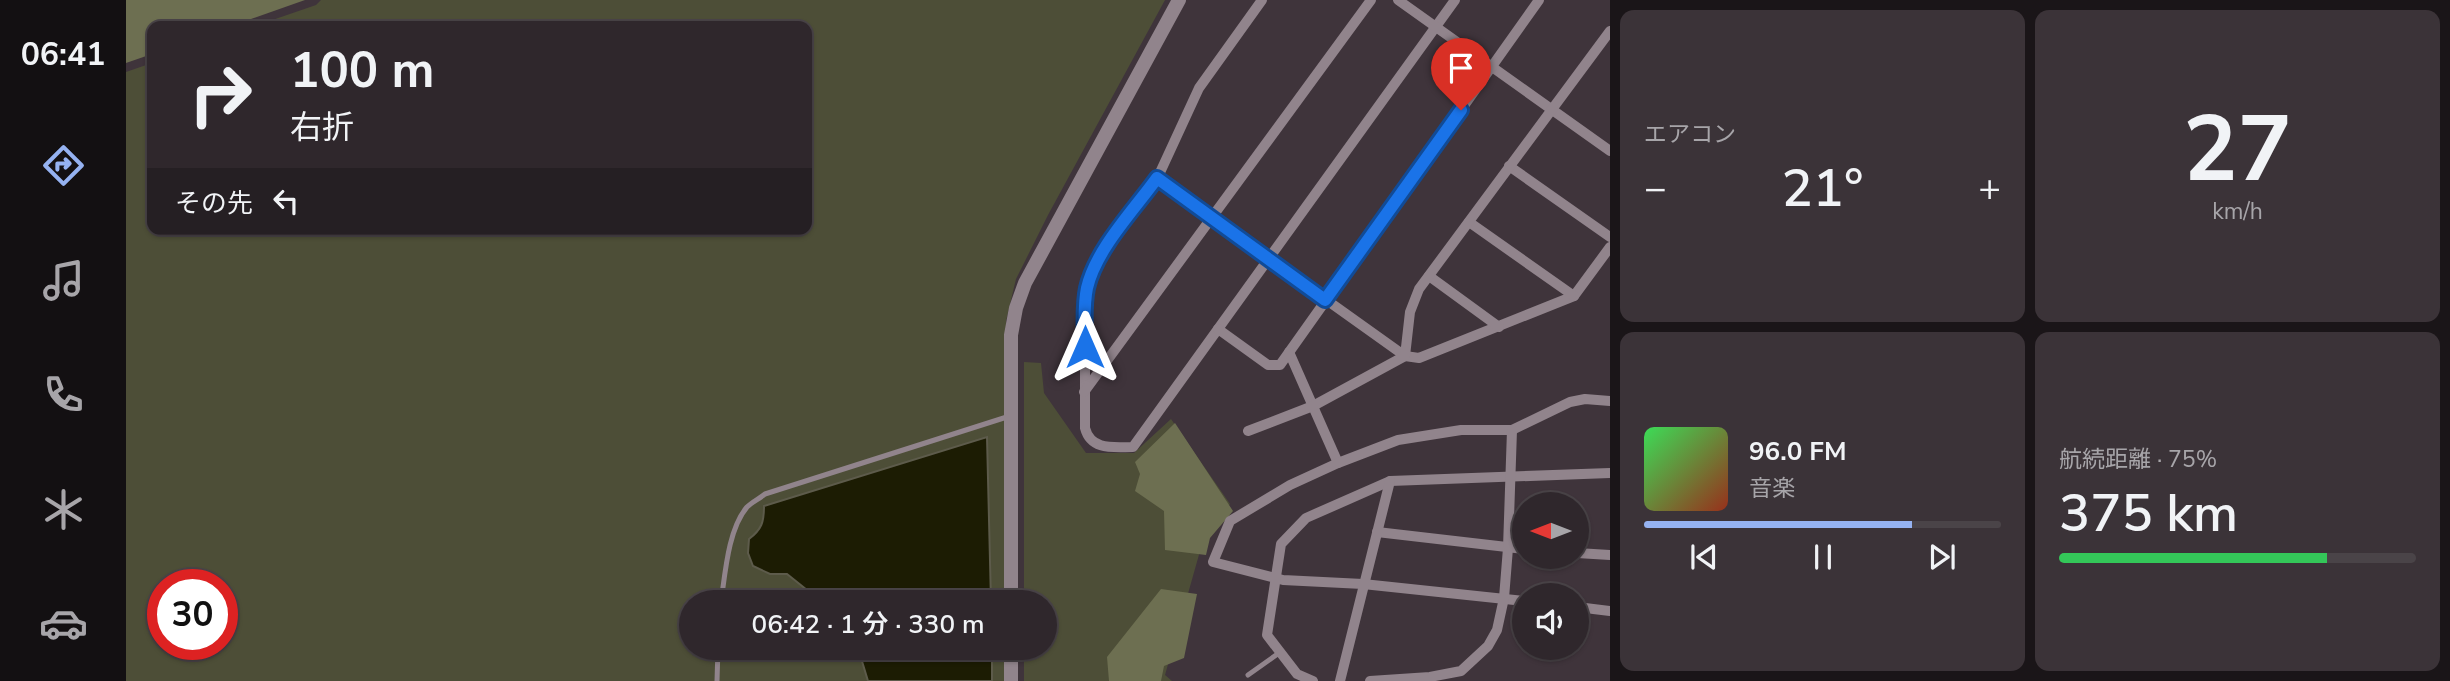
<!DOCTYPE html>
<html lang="ja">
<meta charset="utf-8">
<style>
body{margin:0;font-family:"Nunito Sans","Noto Sans JP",sans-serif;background:#3b3338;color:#f1f3f6;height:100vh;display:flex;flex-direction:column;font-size:26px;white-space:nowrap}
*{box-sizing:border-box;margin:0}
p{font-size:23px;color:#a7a5a9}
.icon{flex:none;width:38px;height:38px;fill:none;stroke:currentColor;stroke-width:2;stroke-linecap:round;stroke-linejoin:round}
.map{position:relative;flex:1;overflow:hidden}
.side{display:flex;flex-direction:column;gap:10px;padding:10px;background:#1a1518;width:840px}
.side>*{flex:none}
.banner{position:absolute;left:21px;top:21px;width:665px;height:214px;border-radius:14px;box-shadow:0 2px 5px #0004,0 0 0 2px #4a4448;background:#2f272c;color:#f1f3f6;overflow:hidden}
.needle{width:46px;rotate:270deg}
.tools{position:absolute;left:1386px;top:492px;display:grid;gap:14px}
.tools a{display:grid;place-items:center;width:77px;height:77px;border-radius:50%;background:#2f272c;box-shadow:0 2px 5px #0004,0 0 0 2px #4a4448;font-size:35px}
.speed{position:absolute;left:21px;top:569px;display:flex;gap:14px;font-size:35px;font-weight:700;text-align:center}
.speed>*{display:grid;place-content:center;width:91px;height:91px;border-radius:50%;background:#2f272c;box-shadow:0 2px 5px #0004,0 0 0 2px #4a4448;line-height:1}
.speed .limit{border:10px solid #d22;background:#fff;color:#111}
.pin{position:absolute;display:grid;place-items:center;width:60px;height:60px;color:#fff;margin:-72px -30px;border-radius:50% 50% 50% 0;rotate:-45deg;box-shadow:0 0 7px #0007}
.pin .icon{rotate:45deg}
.me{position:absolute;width:77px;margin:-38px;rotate:0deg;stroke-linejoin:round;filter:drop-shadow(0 0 5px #0008)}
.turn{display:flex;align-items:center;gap:24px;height:147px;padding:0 28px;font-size:32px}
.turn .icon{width:91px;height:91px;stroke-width:2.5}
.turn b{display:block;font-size:49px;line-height:60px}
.then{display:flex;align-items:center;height:66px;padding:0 28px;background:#0003;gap:14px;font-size:26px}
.big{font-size:52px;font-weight:600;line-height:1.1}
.side .widget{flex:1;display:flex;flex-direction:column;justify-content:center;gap:10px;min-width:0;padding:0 24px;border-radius:14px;background:#3b3338}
.side .dial{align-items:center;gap:0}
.dial b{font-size:91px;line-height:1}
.song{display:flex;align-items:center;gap:21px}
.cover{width:84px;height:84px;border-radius:10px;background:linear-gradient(135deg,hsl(130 70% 55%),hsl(10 70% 35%))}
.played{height:7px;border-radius:4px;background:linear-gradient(90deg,#95b2f1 75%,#4a4448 75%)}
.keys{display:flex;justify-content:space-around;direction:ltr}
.heat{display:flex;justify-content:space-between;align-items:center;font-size:38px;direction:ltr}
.charge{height:10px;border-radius:5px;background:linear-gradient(90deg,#34c759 75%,#4a4448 0)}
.side .tiles{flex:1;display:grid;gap:10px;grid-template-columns:repeat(2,1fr)}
.trip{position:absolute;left:553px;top:590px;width:378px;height:70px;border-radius:35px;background:#2f272c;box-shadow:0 2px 5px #0004,0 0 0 2px #4a4448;font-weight:600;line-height:70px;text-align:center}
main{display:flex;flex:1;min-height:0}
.dock{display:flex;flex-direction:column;width:126px;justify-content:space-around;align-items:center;background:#131012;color:#a7a5a9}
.dock .icon{width:49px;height:49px}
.dock .active{color:#95b2f1}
.dock b{font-size:32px;color:#f1f3f6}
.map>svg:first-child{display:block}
.green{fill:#4d4e37;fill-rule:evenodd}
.forest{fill:#6d6f51}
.water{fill:#1c1c03;stroke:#5d5b4b;stroke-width:2}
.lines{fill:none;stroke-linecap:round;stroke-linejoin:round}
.service{stroke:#91848c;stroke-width:5}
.minor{stroke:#91848c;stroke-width:10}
.tertiary{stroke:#91848c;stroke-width:14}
.route-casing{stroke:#114b97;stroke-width:18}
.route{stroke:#1a73e8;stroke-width:12}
</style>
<main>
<nav class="dock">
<b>06:41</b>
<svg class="icon active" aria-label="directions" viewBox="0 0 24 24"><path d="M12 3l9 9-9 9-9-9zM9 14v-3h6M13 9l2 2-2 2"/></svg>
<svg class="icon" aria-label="music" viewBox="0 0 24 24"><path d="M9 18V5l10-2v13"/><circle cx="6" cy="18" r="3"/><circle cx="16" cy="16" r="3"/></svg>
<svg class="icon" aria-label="phone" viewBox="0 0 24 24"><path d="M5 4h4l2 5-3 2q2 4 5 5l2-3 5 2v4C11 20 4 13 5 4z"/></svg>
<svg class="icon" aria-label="climate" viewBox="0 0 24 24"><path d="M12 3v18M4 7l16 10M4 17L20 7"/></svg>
<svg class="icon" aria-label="car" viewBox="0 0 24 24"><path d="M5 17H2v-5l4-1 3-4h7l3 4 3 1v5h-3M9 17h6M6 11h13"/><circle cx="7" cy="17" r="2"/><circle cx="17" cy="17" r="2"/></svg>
</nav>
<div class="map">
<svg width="1484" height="681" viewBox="0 0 1484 681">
<rect width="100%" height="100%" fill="#3f343b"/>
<g class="green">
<path d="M195,0H1039L922,215L890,279L880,321L878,602H565V648H878V681H0V72L26,63V229H681V26H129L190,5ZM37,584H96V644H37Z"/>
<path d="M898,362L915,363L918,393L960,453H1008L1045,419L1104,504L1078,537L1039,675L1046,681H898V648H919V602H898Z"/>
</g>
<g class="forest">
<path d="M0,0H179L105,26H26V54L0,63Z"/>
<path d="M1049,423L1107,511L1084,538L1080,555L1039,550L1038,511L1009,491L1014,474L1009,462Z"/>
<path d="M1035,589L1071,594L1058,658L1038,666L1035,681H983L981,657Z"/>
</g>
<g class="water">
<path d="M861,437L865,602H696L661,574H644L627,566L622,553L623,539C636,529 638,522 638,506Z"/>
<path d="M732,648H866V681H742Z"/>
</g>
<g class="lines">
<g class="service">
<path d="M595,602C599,575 602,529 621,507C626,502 633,499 639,494L884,416"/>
<path d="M1122,675L1153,653"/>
<path d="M591,681L592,648"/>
</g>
<g class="minor">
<path d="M1136,0L1073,88L1031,179L976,253L964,277L959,303V428C965,451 988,447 1007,447L1329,0"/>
<path d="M1272,0L1484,151"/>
<path d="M1383,166L1484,237"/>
<path d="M1031,179L1279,356L1293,358L1448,296L1484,247"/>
<path d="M1343,222L1448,296"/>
<path d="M1303,276L1373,327"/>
<path d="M1092,329L1142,365H1154L1413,0"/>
<path d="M1163,352L1212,463"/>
<path d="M958,392L1245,0"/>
<path d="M1122,431L1187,406L1279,356L1284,312L1293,289L1484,31"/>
<path d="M1251,532L1398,549"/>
<path d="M1451,553L1484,555"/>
<path d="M1398,601L1237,584L1157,580L1087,562L1104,521L1164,485L1212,463L1272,440L1335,430H1386L1444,402L1459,399L1484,401"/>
<path d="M1451,607L1484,611"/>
<path d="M1187,681L1171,674L1141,635L1155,544L1180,518L1264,481L1484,473"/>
<path d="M1214,681L1264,481"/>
<path d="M1244,681L1304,677L1335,671L1362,646L1371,630L1378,598L1382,548L1386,430"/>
</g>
<g class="tertiary">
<path d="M885,602V335L890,308L899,283L1053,0"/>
<path d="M885,648V681"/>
</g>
</g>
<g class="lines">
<g class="route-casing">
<path id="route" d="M959,347C959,328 957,307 961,288C970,249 1008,210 1031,178L1199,300L1335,110"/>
</g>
<use href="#route" class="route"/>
</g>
</svg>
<div class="tools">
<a><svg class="needle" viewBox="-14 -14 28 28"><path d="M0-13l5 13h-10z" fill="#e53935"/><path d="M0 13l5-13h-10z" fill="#a7a5a9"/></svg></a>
<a><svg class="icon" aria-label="sound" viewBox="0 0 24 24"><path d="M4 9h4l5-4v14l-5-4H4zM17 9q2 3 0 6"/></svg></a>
</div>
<div class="speed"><div class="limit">30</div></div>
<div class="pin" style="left:1335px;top:110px;background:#d93025"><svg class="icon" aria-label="arrive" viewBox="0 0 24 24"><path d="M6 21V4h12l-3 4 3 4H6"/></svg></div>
<svg class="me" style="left:959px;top:347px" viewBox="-20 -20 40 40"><path d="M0-17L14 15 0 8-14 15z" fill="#1a73e8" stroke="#fff" stroke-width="4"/></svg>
<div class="trip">06:42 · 1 分 · 330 m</div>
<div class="banner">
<div class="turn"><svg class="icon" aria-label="right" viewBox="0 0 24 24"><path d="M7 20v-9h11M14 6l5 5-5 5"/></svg><div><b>100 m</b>右折</div></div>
<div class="then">その先<svg class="icon" aria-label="left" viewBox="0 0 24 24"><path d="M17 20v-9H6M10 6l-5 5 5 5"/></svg></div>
</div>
</div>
<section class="side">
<div class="tiles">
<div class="widget"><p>エアコン</p>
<div class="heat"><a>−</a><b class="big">21°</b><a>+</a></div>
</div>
<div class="widget dial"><b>27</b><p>km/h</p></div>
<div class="widget">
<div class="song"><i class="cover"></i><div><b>96.0 FM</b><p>音楽</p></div></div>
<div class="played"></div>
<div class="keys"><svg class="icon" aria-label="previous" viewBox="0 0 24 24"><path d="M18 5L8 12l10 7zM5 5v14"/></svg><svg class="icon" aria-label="pause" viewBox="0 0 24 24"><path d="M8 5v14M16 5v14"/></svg><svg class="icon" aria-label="next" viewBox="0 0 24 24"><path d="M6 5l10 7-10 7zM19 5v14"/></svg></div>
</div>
<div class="widget"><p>航続距離 · 75%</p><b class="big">375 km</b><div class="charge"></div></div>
</div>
</section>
</main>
